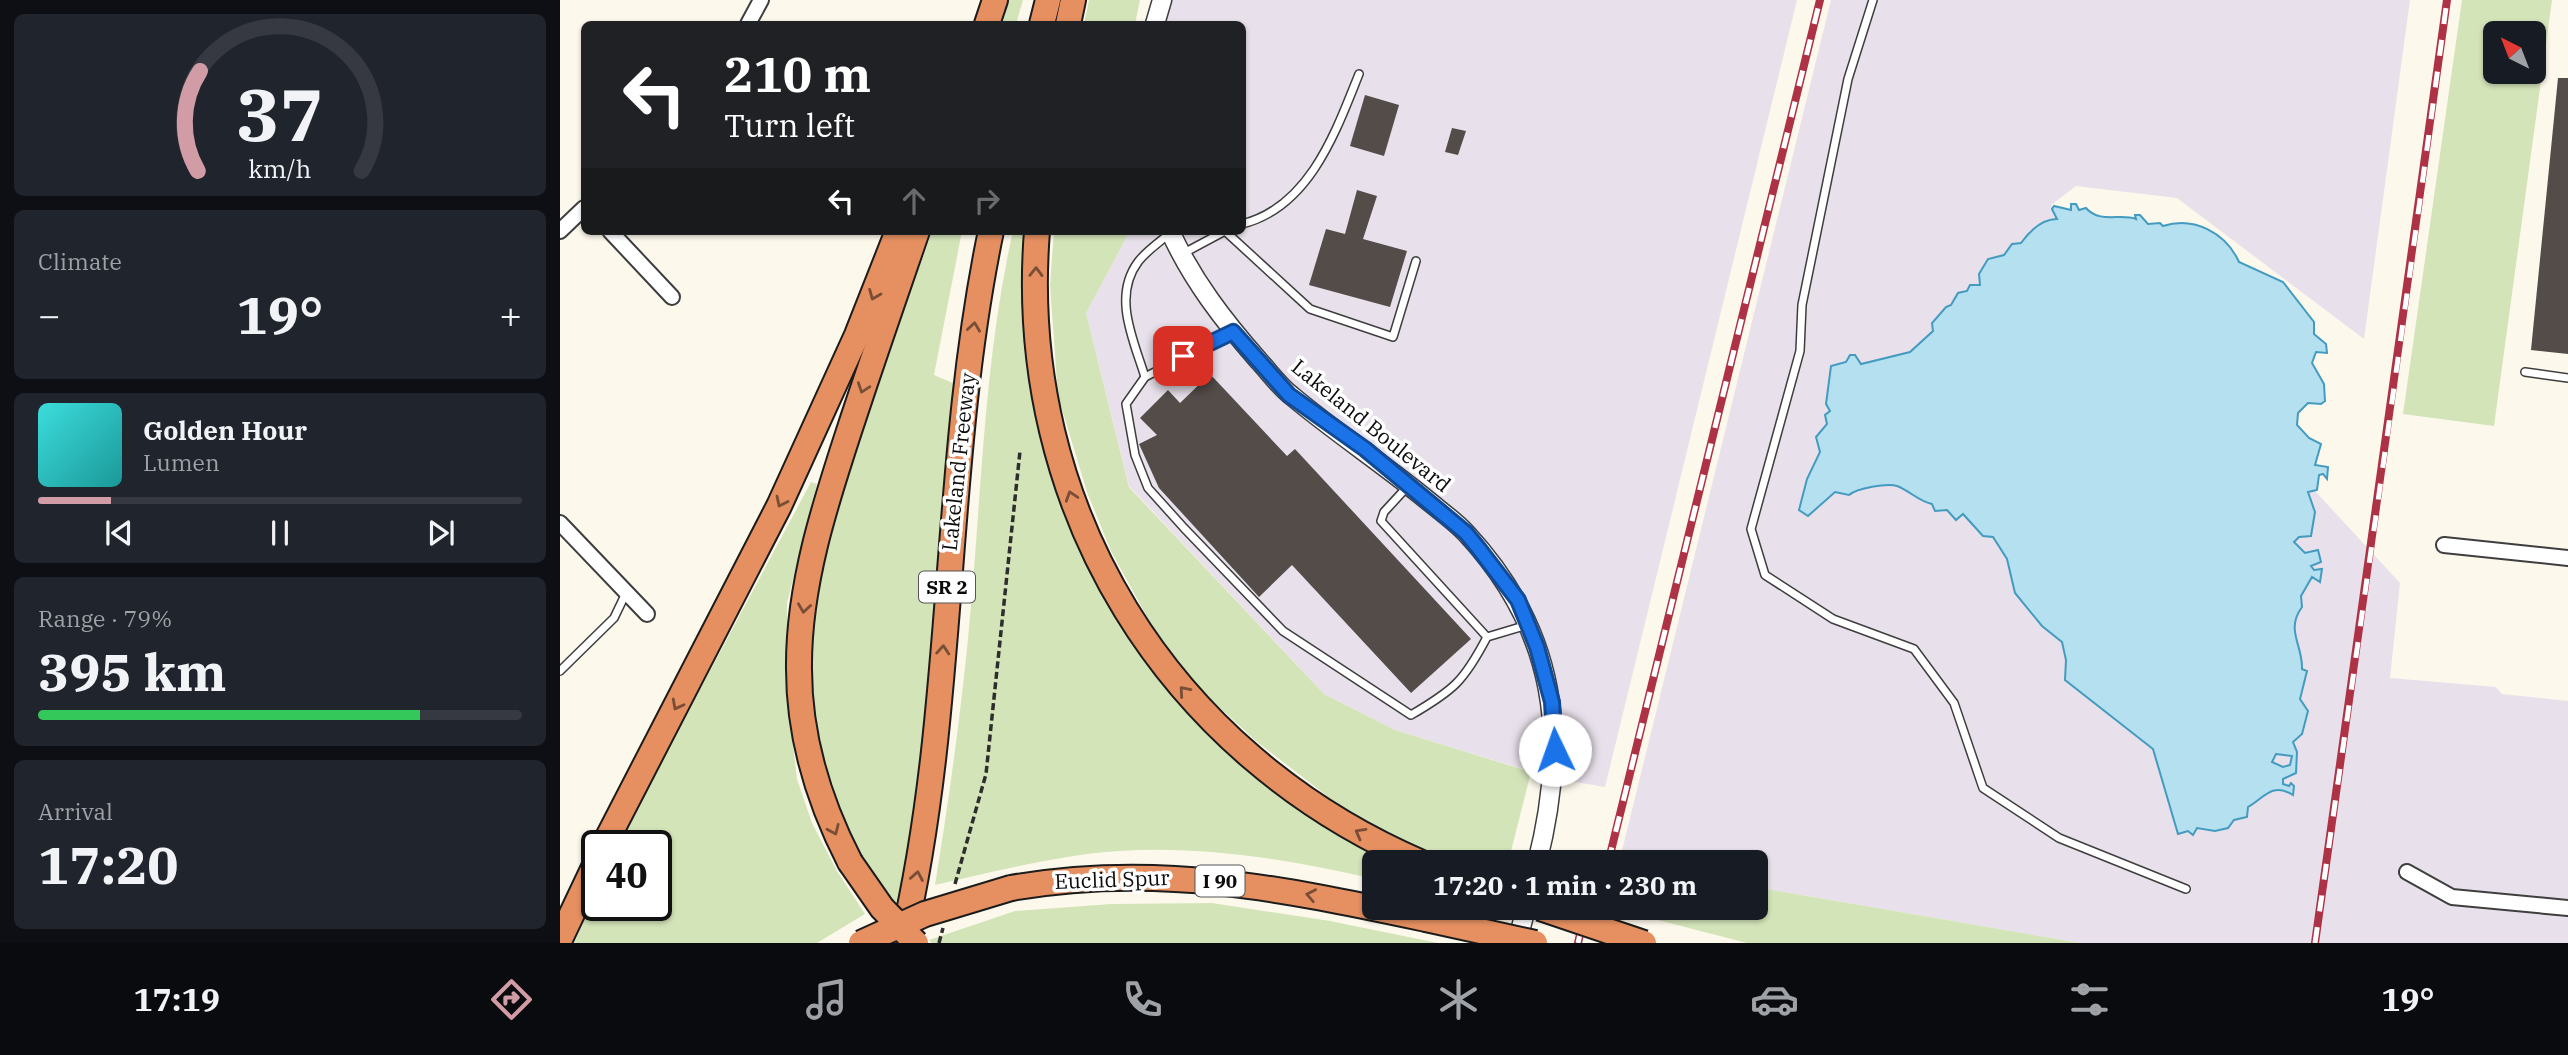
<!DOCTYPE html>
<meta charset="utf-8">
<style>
body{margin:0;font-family:"IBM Plex Serif",serif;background:#20242c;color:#f1f3f6;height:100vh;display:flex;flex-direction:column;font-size:26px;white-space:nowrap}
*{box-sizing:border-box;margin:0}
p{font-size:23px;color:#9ea1a6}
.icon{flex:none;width:38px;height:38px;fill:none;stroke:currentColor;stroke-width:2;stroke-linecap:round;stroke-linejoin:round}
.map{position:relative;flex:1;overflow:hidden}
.side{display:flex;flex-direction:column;gap:14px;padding:14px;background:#0d0f14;width:560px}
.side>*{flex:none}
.guide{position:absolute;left:21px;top:21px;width:665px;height:214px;border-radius:10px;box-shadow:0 2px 5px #0004;background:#202124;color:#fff;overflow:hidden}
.needle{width:46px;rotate:318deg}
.controls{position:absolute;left:1923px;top:21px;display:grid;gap:14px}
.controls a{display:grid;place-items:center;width:63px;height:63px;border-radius:10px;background:#171b24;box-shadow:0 2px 5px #0004;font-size:35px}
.speed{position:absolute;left:21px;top:830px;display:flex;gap:14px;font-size:35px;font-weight:700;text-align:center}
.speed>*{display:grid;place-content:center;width:91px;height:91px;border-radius:50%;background:#171b24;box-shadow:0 2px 5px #0004;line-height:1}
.speed .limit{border:4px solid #111;border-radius:10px;background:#fff;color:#111}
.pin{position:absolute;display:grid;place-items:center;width:60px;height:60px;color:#fff;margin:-30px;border-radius:14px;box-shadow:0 4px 10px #0006}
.me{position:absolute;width:77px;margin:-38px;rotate:357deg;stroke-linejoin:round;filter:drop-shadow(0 0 5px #0008)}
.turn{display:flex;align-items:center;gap:24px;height:147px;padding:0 28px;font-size:32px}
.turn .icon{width:91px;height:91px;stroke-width:2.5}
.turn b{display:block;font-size:49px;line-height:60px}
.lanes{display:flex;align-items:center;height:66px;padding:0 28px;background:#0003;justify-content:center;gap:35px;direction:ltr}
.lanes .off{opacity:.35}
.big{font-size:52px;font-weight:700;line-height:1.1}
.side .card{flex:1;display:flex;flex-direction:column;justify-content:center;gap:10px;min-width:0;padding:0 24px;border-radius:10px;background:#20242c}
.side .dial{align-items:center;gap:0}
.dial svg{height:182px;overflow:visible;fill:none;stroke:#363941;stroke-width:7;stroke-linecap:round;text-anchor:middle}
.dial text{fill:#f1f3f6;stroke:none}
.song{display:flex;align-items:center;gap:21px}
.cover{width:84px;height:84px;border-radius:10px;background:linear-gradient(135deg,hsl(180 70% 55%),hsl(180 70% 35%))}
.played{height:7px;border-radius:4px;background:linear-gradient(90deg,#d29ca6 15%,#363941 15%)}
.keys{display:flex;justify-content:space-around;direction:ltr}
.heat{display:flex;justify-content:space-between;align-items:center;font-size:38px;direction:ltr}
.charge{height:10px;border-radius:5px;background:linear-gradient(90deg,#34c759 79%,#363941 0)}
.trip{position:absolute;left:802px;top:850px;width:406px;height:70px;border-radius:10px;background:#171b24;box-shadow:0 2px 5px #0004;font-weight:700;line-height:70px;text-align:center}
.tab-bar{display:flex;height:112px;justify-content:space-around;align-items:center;background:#090b0e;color:#9ea1a6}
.tab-bar .icon{width:49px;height:49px}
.tab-bar .on{color:#d29ca6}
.tab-bar b{font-size:32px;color:#f1f3f6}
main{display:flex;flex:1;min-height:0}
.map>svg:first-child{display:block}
.industrial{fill:#e8e0ea}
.green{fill:#d4e4b9;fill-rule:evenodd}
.water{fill:#b5e0f0;stroke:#439bbf;stroke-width:2;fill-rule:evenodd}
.building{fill:#534c49}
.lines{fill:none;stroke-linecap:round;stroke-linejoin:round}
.service-casing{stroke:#3e3e3e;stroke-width:10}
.minor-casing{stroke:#3e3e3e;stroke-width:18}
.tertiary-casing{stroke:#3e3e3e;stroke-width:21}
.motorway-casing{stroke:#1c1c1c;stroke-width:28}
.path{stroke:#2d2d2d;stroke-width:3.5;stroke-dasharray:7 3.5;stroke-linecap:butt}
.service{stroke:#fff;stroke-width:7}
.minor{stroke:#fff;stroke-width:14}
.tertiary{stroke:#fff;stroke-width:18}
.motorway{stroke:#e69061;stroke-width:24}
.rail-casing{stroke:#ad3245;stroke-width:8}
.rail{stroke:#fff;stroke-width:5;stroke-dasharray:16;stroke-linecap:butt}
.motorway-bridge-casing{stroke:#1c1c1c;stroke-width:28;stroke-linecap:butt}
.motorway-bridge{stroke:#e69061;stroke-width:24}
.oneway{stroke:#784e36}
.route-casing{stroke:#114b97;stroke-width:18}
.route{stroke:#1a73e8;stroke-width:12}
.labels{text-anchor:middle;stroke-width:7;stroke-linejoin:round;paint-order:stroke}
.shield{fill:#fff;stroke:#545454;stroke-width:2}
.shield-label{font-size:19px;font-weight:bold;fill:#0b0b0b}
.street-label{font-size:21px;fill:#0b0b0b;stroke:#fff}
</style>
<main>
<section class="side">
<div class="card dial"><svg viewBox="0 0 100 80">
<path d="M14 69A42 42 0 1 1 86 69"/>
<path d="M14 69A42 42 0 0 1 15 25" stroke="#d29ca6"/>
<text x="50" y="56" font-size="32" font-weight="700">37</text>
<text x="50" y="72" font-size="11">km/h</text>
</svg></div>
<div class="card"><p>Climate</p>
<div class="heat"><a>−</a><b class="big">19°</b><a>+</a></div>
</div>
<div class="card">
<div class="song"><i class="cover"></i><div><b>Golden Hour</b><p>Lumen</p></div></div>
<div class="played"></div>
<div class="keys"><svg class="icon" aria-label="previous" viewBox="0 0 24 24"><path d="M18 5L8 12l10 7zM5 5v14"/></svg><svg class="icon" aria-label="pause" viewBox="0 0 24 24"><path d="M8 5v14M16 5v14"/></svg><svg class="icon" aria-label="next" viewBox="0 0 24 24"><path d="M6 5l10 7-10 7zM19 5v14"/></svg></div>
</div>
<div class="card"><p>Range · 79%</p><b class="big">395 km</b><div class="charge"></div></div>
<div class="card"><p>Arrival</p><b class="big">17:20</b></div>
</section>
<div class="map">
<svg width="2008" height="943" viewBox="0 0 2008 943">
<rect width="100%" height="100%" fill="#fdf8ec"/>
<g class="industrial">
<path d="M602,0H1237L1045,787L992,778L835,730L764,694L569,486L526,313L570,231H682V24H595Z"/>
<path d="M1271,0H1850L1804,339L1617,198L1516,186L1491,205L1840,583L1830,678L1936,687L1942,694L2008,701V943H1520L1195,887V863H1059Z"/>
</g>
<g class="green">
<path d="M448,0H463L456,24H440Z"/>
<path d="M529,0H580L575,24H524Z"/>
<path d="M1902,0H1992L1934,426L1843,414ZM1936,33H1974V72H1936Z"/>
<path d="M372,231H402L374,375L395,384L370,737L340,899L331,904C290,847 253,765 249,694C245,625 264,557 283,492C309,404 342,318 372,231Z"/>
<path d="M453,231H471L492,468L517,543L552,609L590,666L619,702L654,738L743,814L840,863H814V879C733,860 642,845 559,851C497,855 435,872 375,885C390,793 403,699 411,606C422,480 425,355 453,231Z"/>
<path d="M494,231H570L526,313L569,487L764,694L835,730L971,772L948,863H898L866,853L780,806L696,741L646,695L603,646L551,551L527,492L498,396L490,285Z"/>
<path d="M251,482L257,484L227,603V693L237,779L252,823L277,871L305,914L257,943H14L37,894V905H96V845H60L105,755Z"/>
<path d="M1195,887L1503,940L1520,943H1187L1051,908H1195Z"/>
<path d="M652,903L770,921L878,943H372L369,940L455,911L551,904Z"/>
</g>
<path class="water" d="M1511,204H1516L1519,210L1526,208C1540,224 1561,213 1576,219L1575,215H1580L1588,224L1600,223L1603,226C1634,216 1666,233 1679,262L1723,282L1754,322V334L1766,344L1767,353L1756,352L1752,363L1764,384L1765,401L1761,404L1748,403L1738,413L1737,425L1749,438L1761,444L1755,465L1768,467L1767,479L1763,474L1759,475L1757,490L1748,492L1755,512L1751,536L1739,537L1734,542L1745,553L1758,550L1761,562L1751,566L1754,570L1762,569L1760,582L1752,577L1741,596L1742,607C1725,630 1743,645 1742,669L1747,671L1740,699L1748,711L1742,734L1733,742L1737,752L1736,773L1723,779V784L1729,786L1731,783L1734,786L1733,795C1712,782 1705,797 1688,807L1687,817L1674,820L1668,828L1655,831L1637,828L1633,835L1628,831L1618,834L1593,749L1505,680L1506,660L1502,642L1482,626L1455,593L1447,559L1433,537L1423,536L1403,514L1396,520L1387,510L1375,511L1372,504C1358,501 1350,491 1337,486C1327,483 1297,488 1289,495L1275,492L1248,516L1239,510L1247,479L1260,452L1256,437L1267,424L1265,415L1270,411L1266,404L1271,366L1286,362L1290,355H1295L1301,364L1350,352L1373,331L1372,323L1386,307L1391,305L1398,293L1407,291L1410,285H1420L1419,274L1428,259L1444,255L1452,244L1461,243C1469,232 1482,219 1497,219L1492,209L1494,206L1511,210ZM1716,754L1732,756L1730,765L1723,767L1712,762Z"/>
<g class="building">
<path d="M1998,78H2008V354L1971,350Z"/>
<path d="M805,95L839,105L824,156L790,146Z"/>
<path d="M892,128L906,131L898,155L885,152Z"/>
<path d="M797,190L817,196L803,239L847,251L830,307L749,285L766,229L785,234Z"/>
<path d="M650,374L727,456L735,449L911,639L851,693L732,565L699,597L599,488L579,444L597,435L580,418L608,390L620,403Z"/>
</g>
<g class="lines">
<g class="service-casing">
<g id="service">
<path d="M1313,0L1288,79L1242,305L1240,351L1191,529L1205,575L1273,619L1354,649L1394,703L1423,788L1499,838L1626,889"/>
<path d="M682,224C750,207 776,131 799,74"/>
<path d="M665,231L750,309L833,337L856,261"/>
<path d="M622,254L665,231"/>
<path d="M673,332L585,377L566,404L575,455L588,488L624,528L723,631L851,715C894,690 904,681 927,637"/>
<path d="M1965,372L2008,378"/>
<path d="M585,377C574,341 552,297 578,262C586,251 600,242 610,233"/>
<path d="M848,486L824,512L821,521L927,637L967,625"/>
<path d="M0,671L54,618L66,593"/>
</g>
</g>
<g class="minor-casing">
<g id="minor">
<path d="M188,24L201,0"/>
<path d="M0,231L24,208"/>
<path d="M50,231L112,297"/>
<path d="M0,523L87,614"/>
<path d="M1884,545L2008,558"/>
<path d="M1847,872L1892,897L2008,908"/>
</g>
</g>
<g class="tertiary-casing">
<g id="tertiary">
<path d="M595,24L602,0"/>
<path d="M610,231C632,280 664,321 699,361C710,373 720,387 732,396C775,432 822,463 866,499C879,510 895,521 906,533C997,631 1009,738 977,863"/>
<path d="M957,943L966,908"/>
</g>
</g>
<g class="motorway-casing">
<g id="motorway">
<path d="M427,24L435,0"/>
<path d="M482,24L488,0"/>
<path d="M508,24L513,0"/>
<path d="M477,231C455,508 608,754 862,863"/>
<path d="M44,845L219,506L297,335L338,231"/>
<path d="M290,862C259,802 239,737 239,669C238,585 266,501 292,422C313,358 335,295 357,231"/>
<path d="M451,888C598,862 724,889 866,919"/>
<path d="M0,939L37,861"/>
<path d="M343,939C397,706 382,465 431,231"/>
</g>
</g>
<g class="path">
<path d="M395,884L426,774L460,451"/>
<path d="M379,943L383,928"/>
</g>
<use href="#service" class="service"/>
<use href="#minor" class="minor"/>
<use href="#tertiary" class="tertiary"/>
<use href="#motorway" class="motorway"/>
<g class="rail-casing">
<g id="rail">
<path d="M1048,863L1260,0"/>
<path d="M1018,943L1026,908"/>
<path d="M1755,943C1800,629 1845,315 1887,0"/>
</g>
</g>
<use href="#rail" class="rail"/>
<g class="motorway-bridge-casing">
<g id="motorway-bridge">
<path d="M290,862L322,908L356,943"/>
<path d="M980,908L1084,943"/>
<path d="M866,919L975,943"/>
<path d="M301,943L365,914L451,888"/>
</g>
</g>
<use href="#motorway-bridge" class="motorway-bridge"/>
</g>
<defs><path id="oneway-chevron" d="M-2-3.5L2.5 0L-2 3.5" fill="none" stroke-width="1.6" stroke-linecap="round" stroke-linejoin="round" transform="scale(1.75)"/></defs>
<g class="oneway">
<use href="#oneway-chevron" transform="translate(476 272) rotate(-89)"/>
<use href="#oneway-chevron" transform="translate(314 295) rotate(112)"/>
<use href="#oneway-chevron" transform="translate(414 327) rotate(-82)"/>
<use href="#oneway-chevron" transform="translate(303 388) rotate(109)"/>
<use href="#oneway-chevron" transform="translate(511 496) rotate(-108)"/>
<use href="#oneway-chevron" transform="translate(221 502) rotate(116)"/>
<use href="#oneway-chevron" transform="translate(244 608) rotate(98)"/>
<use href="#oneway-chevron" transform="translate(383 650) rotate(-86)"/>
<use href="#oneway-chevron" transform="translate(624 691) rotate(-131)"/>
<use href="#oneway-chevron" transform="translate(117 705) rotate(118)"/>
<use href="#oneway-chevron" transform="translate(274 830) rotate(66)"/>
<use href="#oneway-chevron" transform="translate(800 833) rotate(-151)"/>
<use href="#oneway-chevron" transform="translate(357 876) rotate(-80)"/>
<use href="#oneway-chevron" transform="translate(751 895) rotate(-169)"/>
</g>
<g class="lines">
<g class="route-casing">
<path id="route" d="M623,356L673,332L729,395L805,449L906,533L919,549L958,600L977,647L992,702L995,750"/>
</g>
<use href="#route" class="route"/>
</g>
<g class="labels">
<g class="shield">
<rect x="359" y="571.5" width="56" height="31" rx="5"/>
<rect x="635.5" y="865.5" width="49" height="31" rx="5"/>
</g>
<g class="shield-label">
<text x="387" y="594">SR 2</text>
<text x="660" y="888">I 90</text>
</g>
<g class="street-label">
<text transform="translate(811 426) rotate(39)" y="7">Lakeland Boulevard</text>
<text transform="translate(399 462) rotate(-84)" y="7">Lakeland Freeway</text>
<text transform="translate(552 880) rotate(-2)" y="7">Euclid Spur</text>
</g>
</g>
</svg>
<div class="controls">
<a><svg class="needle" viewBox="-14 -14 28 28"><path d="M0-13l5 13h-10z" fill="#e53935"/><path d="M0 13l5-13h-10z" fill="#9ea1a6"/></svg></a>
</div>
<div class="speed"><div class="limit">40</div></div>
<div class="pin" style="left:623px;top:356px;background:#d93025"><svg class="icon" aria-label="arrive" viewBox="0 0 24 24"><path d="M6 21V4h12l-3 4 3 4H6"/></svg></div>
<svg class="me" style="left:995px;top:750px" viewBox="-20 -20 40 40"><circle r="19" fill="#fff"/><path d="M0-13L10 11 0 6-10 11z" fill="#1a73e8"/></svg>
<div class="trip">17:20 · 1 min · 230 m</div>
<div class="guide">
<div class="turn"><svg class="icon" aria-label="left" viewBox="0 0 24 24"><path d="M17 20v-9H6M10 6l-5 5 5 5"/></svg><div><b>210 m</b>Turn left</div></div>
<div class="lanes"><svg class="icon" aria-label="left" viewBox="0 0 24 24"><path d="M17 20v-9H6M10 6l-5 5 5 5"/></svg><svg class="icon off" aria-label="ahead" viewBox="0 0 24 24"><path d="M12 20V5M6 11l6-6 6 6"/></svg><svg class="icon off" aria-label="right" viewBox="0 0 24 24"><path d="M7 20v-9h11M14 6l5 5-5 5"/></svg></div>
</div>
</div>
</main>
<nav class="tab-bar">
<b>17:19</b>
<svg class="icon on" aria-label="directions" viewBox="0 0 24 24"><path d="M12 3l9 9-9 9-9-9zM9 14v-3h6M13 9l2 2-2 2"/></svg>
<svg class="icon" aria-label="music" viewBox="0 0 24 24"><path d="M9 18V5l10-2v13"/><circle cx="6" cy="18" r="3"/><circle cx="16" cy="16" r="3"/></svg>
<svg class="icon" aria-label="phone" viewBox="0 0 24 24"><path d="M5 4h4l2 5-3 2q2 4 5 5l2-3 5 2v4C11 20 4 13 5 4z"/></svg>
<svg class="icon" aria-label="climate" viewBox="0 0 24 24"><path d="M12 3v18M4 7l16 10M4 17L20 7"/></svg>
<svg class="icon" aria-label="car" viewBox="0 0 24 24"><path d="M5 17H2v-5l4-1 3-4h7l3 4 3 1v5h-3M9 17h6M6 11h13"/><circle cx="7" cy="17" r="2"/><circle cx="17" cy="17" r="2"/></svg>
<svg class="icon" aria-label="filters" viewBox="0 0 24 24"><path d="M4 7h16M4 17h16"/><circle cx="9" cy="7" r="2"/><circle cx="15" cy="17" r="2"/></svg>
<b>19°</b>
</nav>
